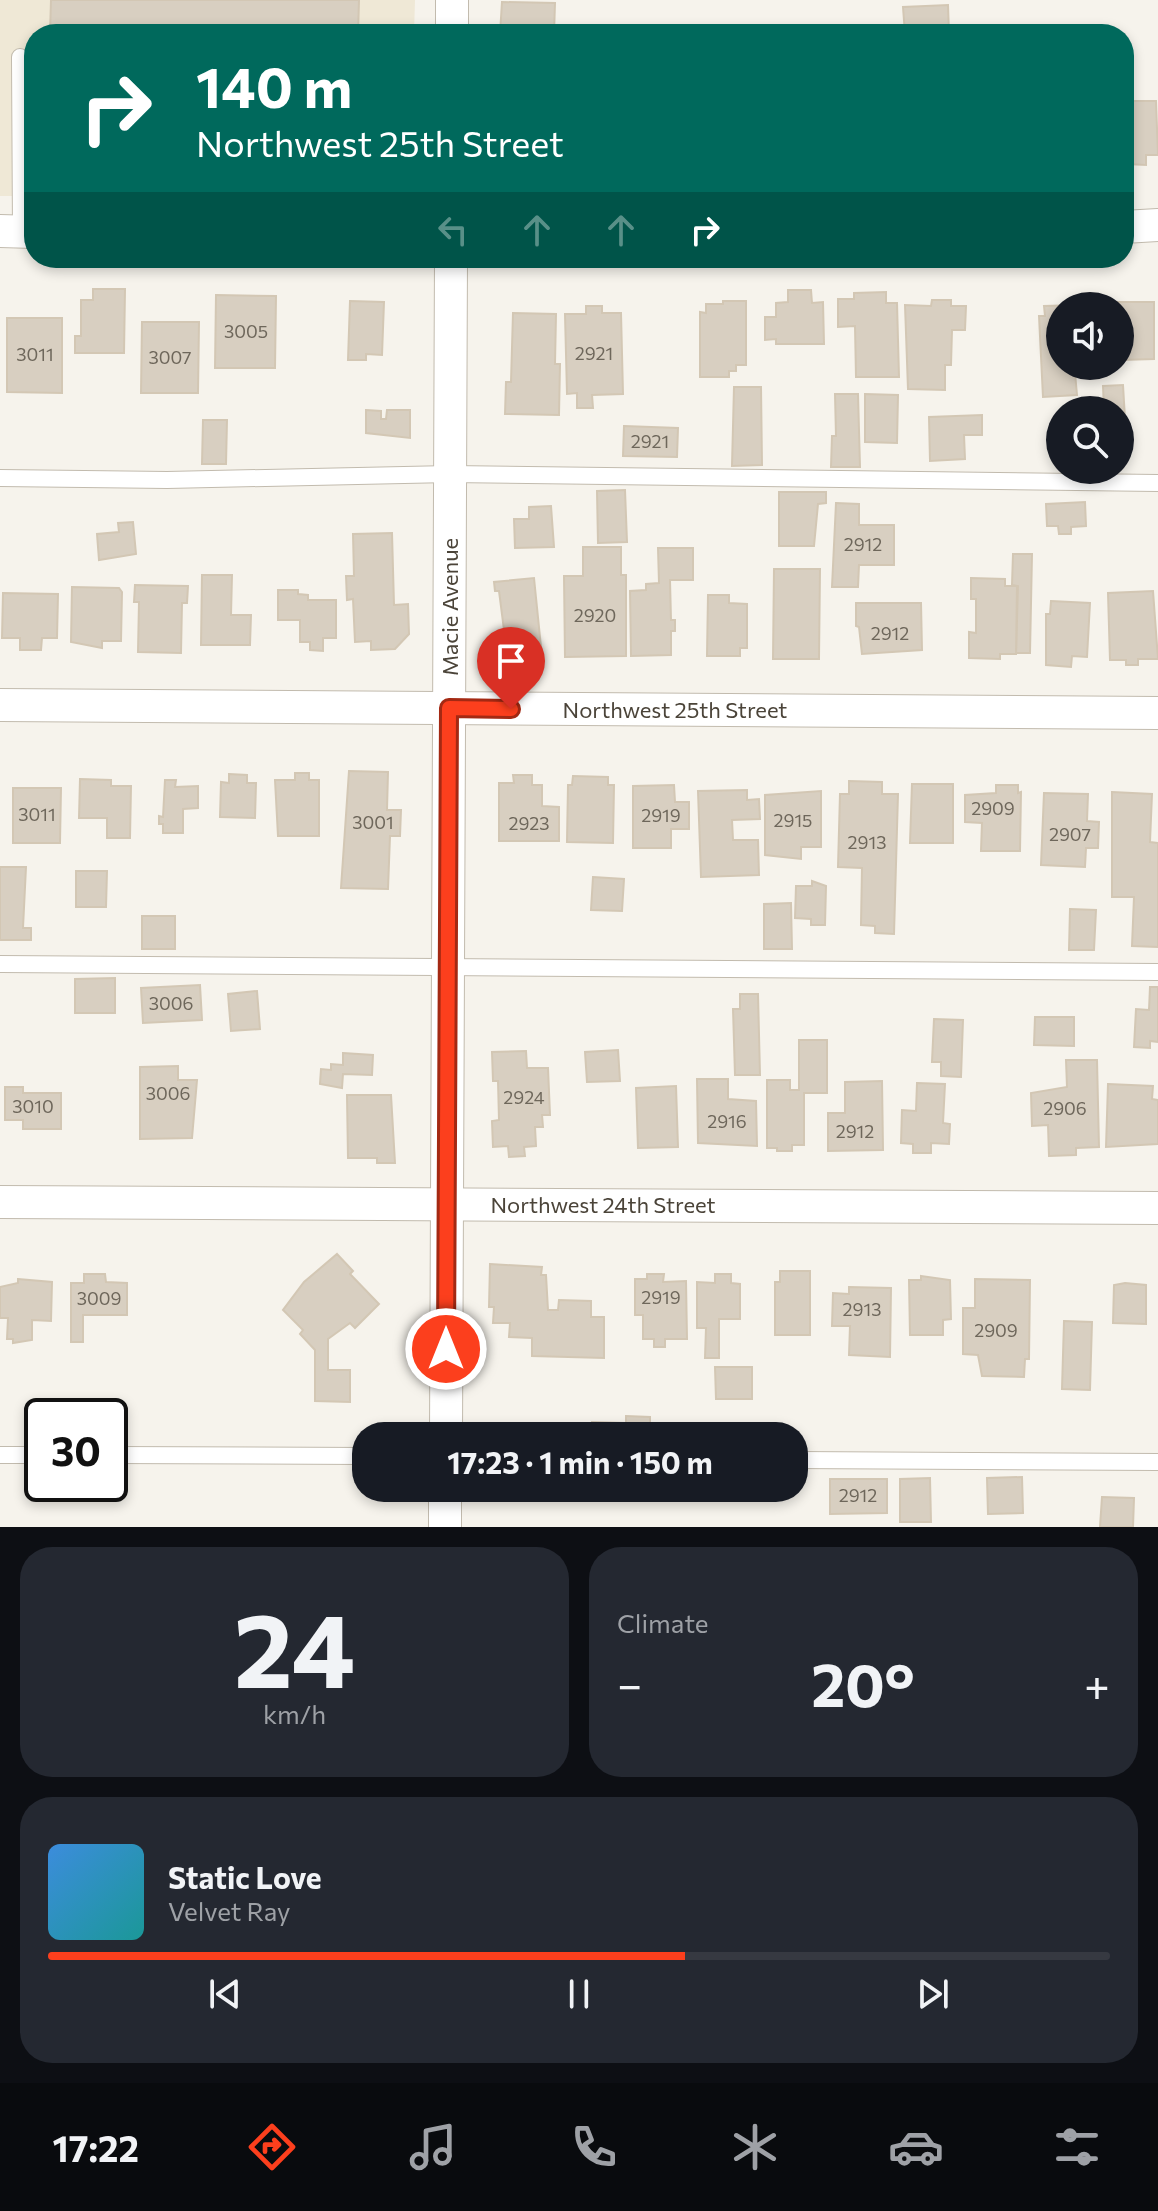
<!DOCTYPE html>
<meta charset="utf-8">
<style>
body{margin:0;font-family:Commissioner,sans-serif;background:#242831;color:#f1f3f6;height:100vh;display:flex;flex-direction:column;font-size:30px;white-space:nowrap}
*{box-sizing:border-box;margin:0}
p{font-size:26px;color:#9ea1a6}
.icon{flex:none;width:44px;height:44px;fill:none;stroke:currentColor;stroke-width:2;stroke-linecap:round;stroke-linejoin:round}
.map{position:relative;height:1527px;overflow:hidden}
.sheet{display:flex;flex-direction:column;gap:20px;padding:20px;background:#0d0f14;flex:1}
.sheet>*{flex:none}
.banner{position:absolute;left:24px;top:24px;width:1110px;height:244px;border-radius:32px;box-shadow:0 4px 12px #0003;background:#00695c;color:#fff;overflow:hidden}
.controls{position:absolute;left:1046px;top:292px;display:grid;gap:16px}
.controls a{display:grid;place-items:center;width:88px;height:88px;border-radius:50%;background:#171b24;box-shadow:0 4px 12px #0003;font-size:40px}
.speed{position:absolute;left:24px;top:1398px;display:flex;gap:16px;font-size:40px;font-weight:700;text-align:center}
.speed>*{display:grid;place-content:center;width:104px;height:104px;border-radius:50%;background:#171b24;box-shadow:0 4px 12px #0003;line-height:1}
.speed .limit{border:4px solid #111;border-radius:12px;background:#fff;color:#111}
.pin{position:absolute;display:grid;place-items:center;width:68px;height:68px;color:#fff;margin:-82px -34px;border-radius:50% 50% 50% 0;rotate:-45deg;box-shadow:0 0 8px #0007}
.pin .icon{rotate:45deg}
.me{position:absolute;width:88px;margin:-44px;rotate:0deg;stroke-linejoin:round;filter:drop-shadow(0 0 6px #0008)}
.turn{display:flex;align-items:center;gap:28px;height:168px;padding:0 40px;font-size:36px}
.turn .icon{width:104px;height:104px;stroke-width:2.5}
.turn b{display:block;font-size:56px;line-height:68px}
.lanes{display:flex;align-items:center;height:76px;padding:0 40px;background:#0003;justify-content:center;gap:40px;direction:ltr}
.lanes .off{opacity:.35}
.big{font-size:60px;font-weight:700;line-height:1.1}
.sheet .tile{flex:1;display:flex;flex-direction:column;justify-content:center;gap:12px;min-width:0;padding:0 28px;border-radius:32px;background:#242831}
.sheet .dial{align-items:center;gap:0}
.dial b{font-size:104px;line-height:1}
.song{display:flex;align-items:center;gap:24px}
.cover{width:96px;height:96px;border-radius:12px;background:linear-gradient(135deg,hsl(210 70% 55%),hsl(180 70% 35%))}
.played{height:8px;border-radius:4px;background:linear-gradient(90deg,#fc3f1d 60%,#363941 60%)}
.keys{display:flex;justify-content:space-around;direction:ltr}
.heat{display:flex;justify-content:space-between;align-items:center;font-size:44px;direction:ltr}
.sheet .tiles{flex:1;display:grid;gap:20px;grid-template-columns:1fr 1fr}
.tile:last-child{grid-column:span 2}
.trip{position:absolute;left:352px;top:1422px;width:456px;height:80px;border-radius:32px;background:#171b24;box-shadow:0 4px 12px #0003;font-weight:700;line-height:80px;text-align:center}
.tabs{display:flex;height:128px;justify-content:space-around;align-items:center;background:#090b0e;color:#9ea1a6}
.tabs .icon{width:56px;height:56px}
.tabs .active{color:#fc3f1d}
.tabs b{font-size:36px;color:#f1f3f6}
.map>svg:first-child{display:block}
.education{fill:#efe8d6}
.building{fill:#d8cfc1;stroke:#d3c7b4;stroke-width:2}
.lines{fill:none;stroke-linecap:round;stroke-linejoin:round}
.lane-casing{stroke:#c2bbae;stroke-width:18}
.street-casing{stroke:#c2bbae;stroke-width:34}
.lane{stroke:#fff;stroke-width:16}
.street{stroke:#fff;stroke-width:32}
.route-casing{stroke:#a42913;stroke-width:20}
.route{stroke:#fc3f1d;stroke-width:14}
.labels{text-anchor:middle;stroke-width:7;stroke-linejoin:round;paint-order:stroke}
.number-label{font-size:18px;fill:#6e675b}
.street-label{font-size:22px;fill:#4b4439;stroke:#fff}
</style>
<div class="map">
<svg width="1158" height="1527" viewBox="0 0 1158 1527">
<rect width="100%" height="100%" fill="#f6f3ec"/>
<path class="education" d="M0,0H415L414,34H34V196H0Z"/>
<g class="building">
<path d="M51,0H359L358,34H50Z"/>
<path d="M502,2L555,3L554,34H500Z"/>
<path d="M948,5L949,34H905L903,7Z"/>
<rect x="725" y="25" width="31" height="9"/>
<path d="M1124,101H1156L1158,155H1146V165L1127,164Z"/>
<path d="M93,289H125L124,353H75V336H81V300H93Z"/>
<path d="M788,290H811L812,303L823,302L824,344H776V339L765,340V317H776V303L788,302Z"/>
<path d="M886,292V303H897L899,377H856L855,326L838,327V299H854V293Z"/>
<path d="M216,295L276,296L275,368H215Z"/>
<path d="M932,300H951V306H966L965,330H952L951,365H945V390L908,389L905,305L931,306Z"/>
<path d="M350,301L384,302L382,355L366,354V360H348Z"/>
<path d="M723,301H746V365H736V371H729V377H700V312L706,313V304H723Z"/>
<path d="M1114,302H1154V359L1122,360L1120,306H1114Z"/>
<path d="M1080,305L1060,306V366H1093V373H1075L1077,395L1043,397L1039,316H1045L1044,306Z"/>
<path d="M586,306H602V313H621L623,394L592,395L593,408H577V393L567,394L565,314H586Z"/>
<path d="M513,313L556,314L555,364H560L559,415L505,414L506,382H511Z"/>
<path d="M7,318H62V393L7,392Z"/>
<path d="M142,322H199L198,393H141Z"/>
<path d="M1123,385L1125,419H1120V410H1104L1103,386Z"/>
<path d="M734,387H761L762,465L732,466Z"/>
<path d="M835,394H858L860,467H831L832,436H836Z"/>
<path d="M865,394L898,395L897,443L865,442Z"/>
<path d="M366,410L381,411V419H386L387,410H410V438L366,433Z"/>
<path d="M982,415V435H964L965,459L930,461L929,417Z"/>
<path d="M203,420H227L226,464H202Z"/>
<path d="M624,426L678,428L677,457L623,456Z"/>
<path d="M625,490L627,542L598,543L597,491Z"/>
<path d="M779,492H826V503L818,504L814,546H779Z"/>
<path d="M1085,502L1086,526L1071,527V534H1059L1058,526H1047L1046,504Z"/>
<path d="M836,503L859,504V525H894V565H859L858,587H832Z"/>
<path d="M551,506L554,547L515,548L514,519H529V507Z"/>
<path d="M133,522L136,554L99,560L97,534L119,532L118,523Z"/>
<path d="M392,533L394,605L408,604L409,634L395,649L371,650V641L355,642L353,599L347,600L346,576H354L353,534Z"/>
<path d="M583,547H621V575H626V656L565,657L564,576H583Z"/>
<path d="M658,548H693V580H670L671,620H675V631H671V655L631,656L630,591L646,590V584L659,583Z"/>
<path d="M1013,554H1032L1030,653H1016L1018,586L1012,585Z"/>
<path d="M774,569H820L819,659H773Z"/>
<path d="M202,575H232L231,615H251L250,645H201Z"/>
<path d="M534,578L541,647L527,649L528,658L508,661L499,591H495L494,582Z"/>
<path d="M971,578L1005,579V586H1017L1016,654H1000V659L969,658V632L976,633V599H971Z"/>
<path d="M135,585L188,586L187,603H182L181,653L138,652L139,602H134Z"/>
<path d="M72,587L119,588L122,592L121,641H102V648L71,642Z"/>
<path d="M278,590H298V594L308,595V600H336V638H323V651L310,650V642H300V620H278Z"/>
<path d="M1153,591L1158,659H1138V665H1126V660H1110L1108,593Z"/>
<path d="M3,593L58,594L57,638H42L41,650H20V638H2Z"/>
<path d="M708,595H729V603L747,604V648H740V656H707Z"/>
<path d="M1051,601L1090,603L1087,657L1072,656L1071,667L1046,665V614H1050Z"/>
<path d="M856,603H921L922,650L862,654L859,627L856,626Z"/>
<path d="M349,771L388,772L387,810H401L400,836H390L388,889L341,888Z"/>
<path d="M295,773H309V780H319V836H278L275,780H295Z"/>
<path d="M229,774L247,775V783H256L255,818L220,817L221,782L229,783Z"/>
<path d="M513,775H532V785H542V806L559,807V841H499V783H514Z"/>
<path d="M573,776L608,777V785H614L613,843L567,842L568,785H572Z"/>
<path d="M80,779L111,780V786H131L130,838H107V818H79Z"/>
<path d="M165,780H176L175,787L198,786V808L183,809V833H163V824H159V816L163,817Z"/>
<path d="M849,781L882,782V794H898L894,934L875,933V926L861,925L862,868L838,867L840,794H849Z"/>
<path d="M912,784H953V843H910Z"/>
<path d="M674,785L675,802H689V829H671V848H633V786Z"/>
<path d="M996,785H1018V793L1021,792L1020,851H981L982,823L965,822V795L996,793Z"/>
<path d="M13,788H61L60,843H13Z"/>
<path d="M747,790V800L759,799L760,819L732,820L733,840H758L759,875L701,877L698,791Z"/>
<path d="M821,791V847H801V859L765,855V795Z"/>
<path d="M1112,792L1152,794L1150,842L1158,843V947L1132,946L1134,897H1112Z"/>
<path d="M1044,793L1088,794L1087,821L1099,822L1098,848H1086L1085,867L1041,865Z"/>
<path d="M0,867H26L23,928H31V940H0Z"/>
<path d="M76,871H107L106,907H76Z"/>
<path d="M593,877L624,879L622,911L591,910Z"/>
<path d="M812,881L826,886L825,925H811V919L795,918L796,886H812Z"/>
<path d="M791,903L792,949H764V904Z"/>
<path d="M1070,909L1096,910L1094,950H1069Z"/>
<rect x="142" y="916" width="33" height="33"/>
<path d="M115,978V1013H75V979Z"/>
<path d="M200,985L202,1020L143,1023L141,988Z"/>
<path d="M1150,987H1158V1042L1150,1041V1048L1134,1047L1136,1009L1149,1010Z"/>
<path d="M257,991L260,1029L231,1031L228,994Z"/>
<path d="M740,994H758L760,1075H735L733,1009H740Z"/>
<path d="M1035,1017H1074V1046L1034,1045Z"/>
<path d="M934,1019L963,1020L961,1077L941,1076V1062H932Z"/>
<path d="M799,1040H827V1093H804V1145H792V1151H777V1148H767V1080H790V1090H799Z"/>
<path d="M618,1050L620,1081L587,1082L585,1052Z"/>
<path d="M526,1051L527,1068H548L550,1115H542L543,1127H535L536,1146L524,1147L525,1156L509,1157L508,1146L493,1147L492,1121L499,1120L498,1081H493L492,1052Z"/>
<path d="M343,1053L373,1055L372,1075L343,1074L342,1088L320,1084L321,1069L331,1070V1064L343,1065Z"/>
<path d="M1066,1060H1097L1099,1147L1076,1148V1155L1049,1156L1048,1125L1032,1126L1031,1093L1067,1087Z"/>
<path d="M178,1066V1080H197L192,1138L140,1139V1067Z"/>
<path d="M697,1079H728V1099L756,1101L757,1146L698,1143Z"/>
<path d="M882,1081L883,1150L828,1151V1113H845V1082Z"/>
<path d="M917,1083L945,1084L943,1123L950,1124L949,1144L931,1143V1153H913V1144L901,1143L902,1110L916,1111Z"/>
<path d="M1108,1084L1153,1086L1152,1099L1158,1100V1144L1106,1147Z"/>
<path d="M676,1086L678,1147L638,1148L636,1088Z"/>
<path d="M5,1087H23V1093H61V1129H23V1120H5Z"/>
<path d="M347,1095H391L395,1163H377V1158H348Z"/>
<path d="M337,1254L353,1271L350,1274L379,1304L355,1328L350,1323L328,1339V1370H350V1402L315,1401V1350L300,1334L303,1330L283,1310L304,1282Z"/>
<path d="M490,1264L542,1267L541,1275H546L548,1310H558L559,1300L591,1301V1317H604V1358L532,1356V1338L509,1337L510,1323H493L494,1307H489Z"/>
<path d="M780,1271H810V1335H775V1282H780Z"/>
<path d="M84,1274H105L106,1282L127,1283V1315H83V1342H71V1283H84Z"/>
<path d="M647,1274H664L663,1282L686,1281L687,1339H665V1347H654V1339H643V1315H635V1279H647Z"/>
<path d="M715,1274H731V1283L740,1284V1319H719V1358H705L706,1328H697V1282L715,1283Z"/>
<path d="M921,1276L950,1280L951,1319L943,1320V1335H910L909,1280H921Z"/>
<path d="M18,1279L52,1282L51,1321L32,1320V1340L13,1343V1339H7L8,1318H0V1287L18,1283Z"/>
<path d="M975,1279L1030,1280L1029,1359H1025L1024,1377L982,1376L978,1355L963,1354V1308H975Z"/>
<path d="M1125,1283L1146,1285V1324L1113,1323L1114,1285Z"/>
<path d="M849,1287L891,1288L890,1357L849,1355L850,1326H832L833,1293L849,1294Z"/>
<path d="M1064,1321L1092,1322L1090,1390L1062,1389Z"/>
<path d="M715,1367H752V1399H716Z"/>
<path d="M626,1416L650,1417V1436H591L592,1422L626,1423Z"/>
<path d="M1022,1477L1023,1513L988,1514L987,1478Z"/>
<path d="M930,1478L931,1522H900V1479Z"/>
<path d="M830,1479H887V1513L830,1514Z"/>
<path d="M1102,1497L1134,1498L1133,1527H1100Z"/>
</g>
<g class="lines">
<g class="lane-casing">
<g id="lane">
<path d="M20,57L21,232"/>
<path d="M0,478L167,480L450,474L1158,483"/>
<path d="M0,964L1158,972"/>
<path d="M0,1455H42"/>
<path d="M110,1455L366,1456"/>
<path d="M794,1460L1158,1462"/>
</g>
</g>
<g class="street-casing">
<g id="street">
<path d="M452,34V0"/>
<path d="M1124,227L1158,225"/>
<path d="M0,231L34,232"/>
<path d="M0,705L1158,713"/>
<path d="M0,1202L1158,1208"/>
<path d="M446,1436L451,258"/>
<path d="M445,1527V1488"/>
</g>
</g>
<use href="#lane" class="lane"/>
<use href="#street" class="street"/>
</g>
<g class="lines">
<g class="route-casing">
<path id="route" d="M446,1349L449,708L511,709"/>
</g>
<use href="#route" class="route"/>
</g>
<g class="labels">
<g class="number-label">
<text x="246" y="338">3005</text>
<text x="594" y="360">2921</text>
<text x="35" y="361">3011</text>
<text x="170" y="364">3007</text>
<text x="650" y="448">2921</text>
<text x="863" y="551">2912</text>
<text x="595" y="622">2920</text>
<text x="890" y="640">2912</text>
<text x="993" y="815">2909</text>
<text x="37" y="821">3011</text>
<text x="661" y="822">2919</text>
<text x="793" y="827">2915</text>
<text x="373" y="829">3001</text>
<text x="529" y="830">2923</text>
<text x="1070" y="841">2907</text>
<text x="867" y="849">2913</text>
<text x="171" y="1010">3006</text>
<text x="168" y="1100">3006</text>
<text x="524" y="1104">2924</text>
<text x="33" y="1113">3010</text>
<text x="1065" y="1115">2906</text>
<text x="727" y="1128">2916</text>
<text x="855" y="1138">2912</text>
<text x="661" y="1304">2919</text>
<text x="99" y="1305">3009</text>
<text x="862" y="1316">2913</text>
<text x="996" y="1337">2909</text>
<text x="858" y="1502">2912</text>
</g>
<g class="street-label">
<text transform="translate(450 607) rotate(-90)" y="8">Macie Avenue</text>
<text x="675" y="718">Northwest 25th Street</text>
<text x="603" y="1213">Northwest 24th Street</text>
</g>
</g>
</svg>
<div class="controls">
<a><svg class="icon" aria-label="sound" viewBox="0 0 24 24"><path d="M4 9h4l5-4v14l-5-4H4zM17 9q2 3 0 6"/></svg></a>
<a><svg class="icon" aria-label="search" viewBox="0 0 24 24"><circle cx="10" cy="10" r="6"/><path d="M15 15l6 6"/></svg></a>
</div>
<div class="speed"><div class="limit">30</div></div>
<div class="pin" style="left:511px;top:709px;background:#d93025"><svg class="icon" aria-label="arrive" viewBox="0 0 24 24"><path d="M6 21V4h12l-3 4 3 4H6"/></svg></div>
<svg class="me" style="left:446px;top:1349px" viewBox="-20 -20 40 40"><circle r="17" fill="#fc3f1d" stroke="#fff" stroke-width="3"/><path d="M0-11L8 9 0 5-8 9z" fill="#fff"/></svg>
<div class="trip">17:23 · 1 min · 150 m</div>
<div class="banner">
<div class="turn"><svg class="icon" aria-label="right" viewBox="0 0 24 24"><path d="M7 20v-9h11M14 6l5 5-5 5"/></svg><div><b>140 m</b>Northwest 25th Street</div></div>
<div class="lanes"><svg class="icon off" aria-label="left" viewBox="0 0 24 24"><path d="M17 20v-9H6M10 6l-5 5 5 5"/></svg><svg class="icon off" aria-label="ahead" viewBox="0 0 24 24"><path d="M12 20V5M6 11l6-6 6 6"/></svg><svg class="icon off" aria-label="ahead" viewBox="0 0 24 24"><path d="M12 20V5M6 11l6-6 6 6"/></svg><svg class="icon" aria-label="right" viewBox="0 0 24 24"><path d="M7 20v-9h11M14 6l5 5-5 5"/></svg></div>
</div>
</div>
<section class="sheet">
<div class="tiles">
<div class="tile dial"><b>24</b><p>km/h</p></div>
<div class="tile"><p>Climate</p>
<div class="heat"><a>−</a><b class="big">20°</b><a>+</a></div>
</div>
<div class="tile">
<div class="song"><i class="cover"></i><div><b>Static Love</b><p>Velvet Ray</p></div></div>
<div class="played"></div>
<div class="keys"><svg class="icon" aria-label="previous" viewBox="0 0 24 24"><path d="M18 5L8 12l10 7zM5 5v14"/></svg><svg class="icon" aria-label="pause" viewBox="0 0 24 24"><path d="M8 5v14M16 5v14"/></svg><svg class="icon" aria-label="next" viewBox="0 0 24 24"><path d="M6 5l10 7-10 7zM19 5v14"/></svg></div>
</div>
</div>
</section>
<nav class="tabs">
<b>17:22</b>
<svg class="icon active" aria-label="directions" viewBox="0 0 24 24"><path d="M12 3l9 9-9 9-9-9zM9 14v-3h6M13 9l2 2-2 2"/></svg>
<svg class="icon" aria-label="music" viewBox="0 0 24 24"><path d="M9 18V5l10-2v13"/><circle cx="6" cy="18" r="3"/><circle cx="16" cy="16" r="3"/></svg>
<svg class="icon" aria-label="phone" viewBox="0 0 24 24"><path d="M5 4h4l2 5-3 2q2 4 5 5l2-3 5 2v4C11 20 4 13 5 4z"/></svg>
<svg class="icon" aria-label="climate" viewBox="0 0 24 24"><path d="M12 3v18M4 7l16 10M4 17L20 7"/></svg>
<svg class="icon" aria-label="car" viewBox="0 0 24 24"><path d="M5 17H2v-5l4-1 3-4h7l3 4 3 1v5h-3M9 17h6M6 11h13"/><circle cx="7" cy="17" r="2"/><circle cx="17" cy="17" r="2"/></svg>
<svg class="icon" aria-label="filters" viewBox="0 0 24 24"><path d="M4 7h16M4 17h16"/><circle cx="9" cy="7" r="2"/><circle cx="15" cy="17" r="2"/></svg>
</nav>
